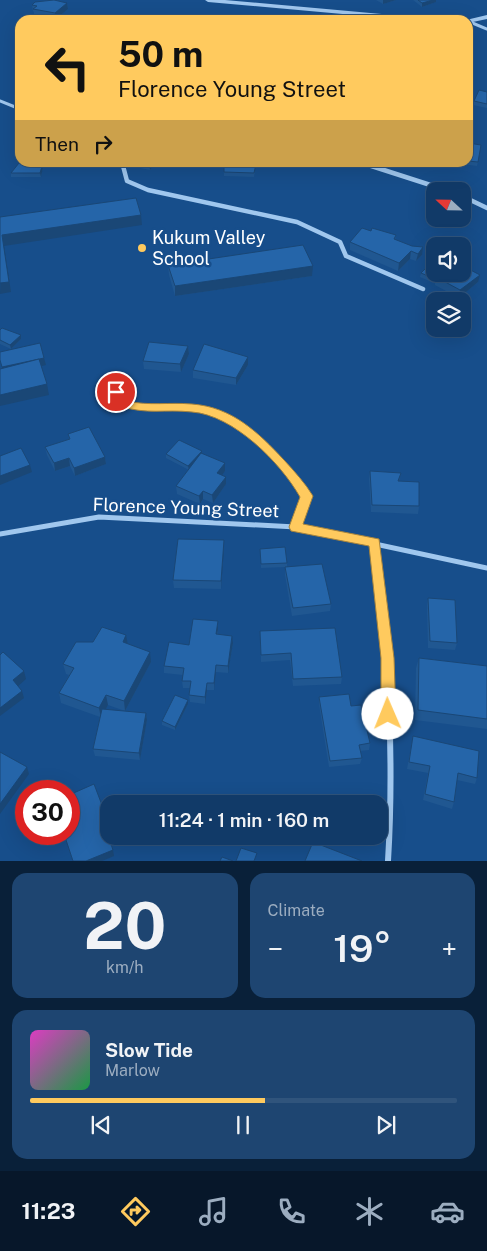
<!DOCTYPE html>
<meta charset="utf-8">
<style>
body{margin:0;font-family:"Public Sans",sans-serif;background:#1e4571;color:#f1f3f6;height:100vh;display:flex;flex-direction:column;font-size:19px;white-space:nowrap}
*{box-sizing:border-box;margin:0}
p{font-size:16px;color:#9cadc0}
.icon{flex:none;width:28px;height:28px;fill:none;stroke:currentColor;stroke-width:2;stroke-linecap:round;stroke-linejoin:round}
.map{position:relative;height:861px;overflow:hidden}
.side{display:flex;flex-direction:column;gap:12px;padding:12px;background:#092039;flex:1}
.side>*{flex:none}
.guide{position:absolute;left:15px;top:15px;width:458px;height:152px;border-radius:15px;box-shadow:0 5px 20px #0002,0 0 0 1px #30547c;background:#ffca5e;color:#111;overflow:hidden}
.needle{width:32px;rotate:292deg}
.fabs{position:absolute;left:426px;top:182px;display:grid;gap:10px}
.fabs a{display:grid;place-items:center;width:45px;height:45px;border-radius:10px;background:#113a68;box-shadow:0 5px 20px #0002,0 0 0 1px #30547c;font-size:25px}
.speed{position:absolute;left:15px;top:780px;display:flex;gap:10px;font-size:25px;font-weight:700;text-align:center}
.speed>*{display:grid;place-content:center;width:65px;height:65px;border-radius:50%;background:#113a68;box-shadow:0 5px 20px #0002,0 0 0 1px #30547c;line-height:1}
.speed .limit{border:8px solid #d22;background:#fff;color:#111}
.pin{position:absolute;display:grid;place-items:center;width:42px;height:42px;color:#fff;margin:-21px;border:2px solid #fff;border-radius:50%;box-shadow:0 1px 5px #0007}
.me{position:absolute;width:55px;margin:-28px;rotate:359deg;stroke-linejoin:round;filter:drop-shadow(0 0 4px #0008)}
.turn{display:flex;align-items:center;gap:18px;height:105px;padding:0 20px;font-size:22px}
.turn .icon{width:65px;height:65px;stroke-width:2.5}
.turn b{display:block;font-size:35px;line-height:42px}
.then{display:flex;align-items:center;height:48px;padding:0 20px;background:#0003;gap:10px;font-size:19px}
.big{font-size:38px;font-weight:600;line-height:1.1}
.side .tile{flex:1;display:flex;flex-direction:column;justify-content:center;gap:8px;min-width:0;padding:0 18px;border-radius:15px;background:#1e4571}
.side .dial{align-items:center;gap:0}
.dial b{font-size:65px;line-height:1}
.song{display:flex;align-items:center;gap:15px}
.cover{width:60px;height:60px;border-radius:8px;background:linear-gradient(135deg,hsl(310 70% 55%),hsl(140 70% 35%))}
.played{height:5px;border-radius:2px;background:linear-gradient(90deg,#ffca5e 55%,#30547c 55%)}
.keys{display:flex;justify-content:space-around;direction:ltr}
.heat{display:flex;justify-content:space-between;align-items:center;font-size:28px;direction:ltr}
.side .tiles{flex:1;display:grid;gap:12px;grid-template-columns:1fr 1fr}
.tile:last-child{grid-column:span 2}
.trip{position:absolute;left:100px;top:795px;width:288px;height:50px;border-radius:15px;background:#113a68;box-shadow:0 5px 20px #0002,0 0 0 1px #30547c;font-weight:600;line-height:50px;text-align:center}
.dock{display:flex;height:80px;justify-content:space-around;align-items:center;background:#07172a;color:#9cadc0}
.dock .icon{width:35px;height:35px}
.dock .on{color:#ffca5e}
.dock b{font-size:22px;color:#f1f3f6}
.map>svg:first-child{display:block}
.lines{fill:none;stroke-linecap:round;stroke-linejoin:round}
.service{stroke:#a0c7ee;stroke-width:4}
.minor-far3{stroke:#a0c7ee;stroke-width:3}
.minor-far2{stroke:#a0c7ee;stroke-width:4.5}
.minor-far1{stroke:#a0c7ee;stroke-width:5}
.minor{stroke:#a0c7ee;stroke-width:6}
.tertiary{fill:#a0c7ee;fill-rule:evenodd}
.wall{fill:#205791}
.shaded-wall{fill:#1a4776}
.building{fill:#2565a9;stroke:#1a4776}
.route{fill:#ffca5e;stroke:#a6833d}
.poi-dot{fill:#ffca5e;stroke:#174e8b;stroke-width:2}
.labels{text-anchor:middle;stroke-width:5;stroke-linejoin:round;paint-order:stroke}
.poi-label{font-size:18px;fill:#fff;stroke:#174e8b;text-anchor:start}
.street-label{font-size:18px;fill:#fff;stroke:#174e8b}
</style>
<div class="map">
<svg width="487" height="861" viewBox="0 0 487 861">
<rect width="100%" height="100%" fill="#174e8b"/>
<g class="lines">
<path class="service" d="M118,384L116,392L123,404L206,410C246,423 283,462 307,496L296,527"/>
<g class="minor-far3">
<path d="M470,22L487,29"/>
<path d="M0,101L20,109"/>
</g>
<g class="minor-far2">
<path d="M122,162L127,181L148,190L297,222L340,242L346,256L423,289"/>
<path d="M359,162L449,191"/>
<path d="M462,196L487,208"/>
</g>
<g class="minor-far1">
<path d="M0,534L99,517L296,527L487,568"/>
<path d="M375,542L378,570"/>
</g>
<path class="minor" d="M378,569C389,666 394,764 388,861"/>
<g class="tertiary">
<path d="M205,0H225L426,18L429,20H409L208,2Z"/>
<path d="M487,15V19L468,23V20H466Z"/>
</g>
</g>
<g class="wall">
<path d="M376,0H396L383,4Z"/>
<path d="M413,0H436V2L422,7Z"/>
<path d="M67,3L68,9L56,19L34,15V12L33,11L32,5Z"/>
<path d="M487,92V108L473,105L474,101Z"/>
<path d="M468,143L481,145L477,166L455,163L468,162Z"/>
<path d="M131,162H157L150,170L131,166Z"/>
<path d="M43,163V167L41,177H11V173Z"/>
<path d="M224,164H256L254,177L224,176Z"/>
<path d="M371,231L396,235L395,240L422,255L416,261L410,259L398,271L350,250V242Z"/>
<path d="M168,265L312,276L175,296L169,275Z"/>
<path d="M421,273L435,274L478,282L459,298L435,285V282L434,283L420,277Z"/>
<path d="M0,330L21,335V339L11,349L0,344Z"/>
<path d="M188,346L189,354L181,372L144,369L143,361Z"/>
<path d="M248,357V365L236,385L193,378V370Z"/>
<path d="M68,434L105,457L106,464L75,476L70,466L55,471L47,455L45,447L69,439Z"/>
<path d="M202,451V454L225,471L222,475L226,484L213,503L203,499L200,504L177,494L176,486L189,470L166,458V454Z"/>
<path d="M370,471L401,473L399,481L419,506L418,514L371,512L369,478Z"/>
<path d="M224,540L221,589L174,588L173,580Z"/>
<path d="M260,549L287,563V567L261,568Z"/>
<path d="M285,567L331,604L330,611L292,616L285,575Z"/>
<path d="M428,598L457,643L455,650L428,648L427,605Z"/>
<path d="M218,621V635L233,643L228,673L216,672L214,690H207L205,704L190,702L189,695L190,688H183L182,681L183,675L164,673V666Z"/>
<path d="M260,631L342,677L341,684L293,686L290,660L261,662Z"/>
<path d="M128,644L151,662L125,711L108,705L105,710L146,713L147,720L140,760L95,756L93,749L100,717L61,703L59,693L69,675L66,674L63,664Z"/>
<path d="M419,658L487,666V729L415,720L416,668Z"/>
<path d="M319,697L351,706L370,743L369,750L360,751L362,758L360,764L329,767L319,704Z"/>
<path d="M188,704L175,730L162,725V721Z"/>
<path d="M413,736L477,778L475,784L457,780L454,802L452,809L423,800L428,773L407,769Z"/>
</g>
<g class="shaded-wall">
<path d="M383,0H396L383,4Z"/>
<path d="M433,0H436V2L422,7V3Z"/>
<path d="M67,3L68,9L56,19L55,13Z"/>
<path d="M149,162H157L150,170Z"/>
<path d="M43,163V167L41,177L40,173Z"/>
<path d="M141,215L142,225L4,246L11,292L0,294L2,235Z"/>
<path d="M423,247L422,255L416,261L418,254Z"/>
<path d="M411,251L410,259L398,271L399,263Z"/>
<path d="M313,266L312,276L175,296V286Z"/>
<path d="M480,275L478,282L459,298L460,290Z"/>
<path d="M21,335V339L11,349L10,345Z"/>
<path d="M188,346L189,354L181,372L180,364Z"/>
<path d="M248,357V365L236,385V378Z"/>
<path d="M44,358L46,365L4,375L2,367Z"/>
<path d="M47,384L49,395L0,406V395Z"/>
<path d="M202,451V455L189,470L188,466Z"/>
<path d="M105,457L106,464L75,476L74,468Z"/>
<path d="M69,458L70,466L55,471L54,463Z"/>
<path d="M225,463V471L218,481L217,473Z"/>
<path d="M30,465L32,472L0,485V476Z"/>
<path d="M226,477V484L213,503L212,495Z"/>
<path d="M203,491V499L200,504L199,496Z"/>
<path d="M224,540V548L221,589V581Z"/>
<path d="M218,621V629L216,642V634Z"/>
<path d="M126,635L128,645L123,642Z"/>
<path d="M232,636L233,643L228,673V666Z"/>
<path d="M150,652L151,662L125,711L124,701Z"/>
<path d="M216,665V672L214,690V683Z"/>
<path d="M24,671L26,679L16,688L13,680Z"/>
<path d="M207,683V690L205,704V697Z"/>
<path d="M22,691L24,698L0,716V708Z"/>
<path d="M106,695L108,705L101,718L99,708Z"/>
<path d="M188,700V704L175,730V727Z"/>
<path d="M146,713L147,720L140,760L139,753Z"/>
<path d="M27,767L29,774L0,814V804Z"/>
<path d="M105,813L107,820L103,821L101,815Z"/>
<path d="M59,834H64L66,838L59,841L56,835Z"/>
<path d="M113,850L114,856L102,861H86Z"/>
</g>
<g class="building">
<path d="M54,0L67,3L55,13L33,9L37,6L32,5L35,2Z"/>
<path d="M418,0H433L422,3Z"/>
<path d="M479,90L487,92V104L474,101Z"/>
<path d="M468,143L481,145L478,162L468,161Z"/>
<path d="M19,163H43L40,173H11Z"/>
<path d="M224,164H256L254,173L224,172Z"/>
<path d="M136,198L141,215L2,235L9,282L0,283V217Z"/>
<path d="M362,228L371,231L372,228L396,235L394,239L412,246L423,247L418,254L411,251L399,263L350,242Z"/>
<path d="M303,245L313,266L175,286L168,265Z"/>
<path d="M433,261L435,262V274H440L435,279L421,273Z"/>
<path d="M463,266L480,275L460,290L436,277L440,274H462Z"/>
<path d="M2,328L21,335L10,345L0,340V330Z"/>
<path d="M149,342L188,346L180,364L143,361Z"/>
<path d="M40,343L44,358L2,367L0,360V352Z"/>
<path d="M204,344L248,357L236,378L193,370Z"/>
<path d="M39,359L47,384L0,395V369Z"/>
<path d="M89,427L105,457L74,468L69,458L54,463L45,447L70,439L68,434Z"/>
<path d="M179,440L202,451L188,466L166,454Z"/>
<path d="M21,448L30,465L0,476V456Z"/>
<path d="M201,453L225,463L217,473L226,477L212,495L203,491L199,496L176,486Z"/>
<path d="M370,471L401,473L398,481L419,482V506L372,505Z"/>
<path d="M178,539L224,540L221,581L173,580Z"/>
<path d="M285,547L287,563L261,564L260,549Z"/>
<path d="M322,564L331,604L293,608L285,567Z"/>
<path d="M428,598L455,600L457,643L430,641Z"/>
<path d="M193,619L218,621L216,634L232,636L228,666L216,665L214,683H207L205,697L189,695L191,681H182L184,668L164,666L169,642L189,645Z"/>
<path d="M102,627L126,635L123,642L150,652L124,701L106,695L99,708L59,693L74,668L63,664L76,642H93Z"/>
<path d="M335,628L342,677L293,679L291,653L261,655L260,631Z"/>
<path d="M3,652L24,671L13,680L22,691L0,708V655Z"/>
<path d="M419,658L487,666V719L418,710Z"/>
<path d="M349,694L351,706L361,705L370,743L359,745L362,758L330,761L319,697Z"/>
<path d="M175,695L188,700L175,727L162,721Z"/>
<path d="M102,709L146,713L139,753L93,749Z"/>
<path d="M413,736L479,751L477,778L458,773L454,802L425,794L430,766L409,762Z"/>
<path d="M0,752L27,767L0,804Z"/>
<path d="M94,784L105,813L101,815L113,850L86,861H73L64,834H69V795Z"/>
<path d="M313,842L362,861H305Z"/>
<path d="M241,848L257,853L254,861H236Z"/>
<path d="M222,857L233,861H220Z"/>
</g>
<path class="route" d="M116,389L120,390L127,401C149,406 169,402 192,404C232,407 258,432 284,460C295,472 305,483 313,496L303,524L379,539L394,658L396,714L393,719L388,721L383,719L381,714V658L369,546L291,531L289,527L300,497C280,462 233,415 192,412C164,409 148,415 119,406L110,392Z"/>
<circle class="poi-dot" cx="142" cy="248" r="5"/>
<g class="labels">
<g class="poi-label">
<text x="152" y="244">Kukum Valley<tspan x="152" dy="21">School</tspan></text>
</g>
<g class="street-label">
<text transform="translate(186 508) rotate(2)" y="6">Florence Young Street</text>
</g>
</g>
</svg>
<div class="fabs">
<a><svg class="needle" viewBox="-14 -14 28 28"><path d="M0-13l5 13h-10z" fill="#e53935"/><path d="M0 13l5-13h-10z" fill="#9cadc0"/></svg></a>
<a><svg class="icon" aria-label="sound" viewBox="0 0 24 24"><path d="M4 9h4l5-4v14l-5-4H4zM17 9q2 3 0 6"/></svg></a>
<a><svg class="icon" aria-label="layers" viewBox="0 0 24 24"><path d="M12 4l9 5-9 5-9-5zM3 14l9 5 9-5"/></svg></a>
</div>
<div class="speed"><div class="limit">30</div></div>
<div class="pin" style="left:116px;top:392px;background:#d93025"><svg class="icon" aria-label="arrive" viewBox="0 0 24 24"><path d="M6 21V4h12l-3 4 3 4H6"/></svg></div>
<svg class="me" style="left:388px;top:714px" viewBox="-20 -20 40 40"><circle r="19" fill="#fff"/><path d="M0-13L10 11 0 6-10 11z" fill="#ffca5e"/></svg>
<div class="trip">11:24 · 1 min · 160 m</div>
<div class="guide">
<div class="turn"><svg class="icon" aria-label="left" viewBox="0 0 24 24"><path d="M17 20v-9H6M10 6l-5 5 5 5"/></svg><div><b>50 m</b>Florence Young Street</div></div>
<div class="then">Then<svg class="icon" aria-label="right" viewBox="0 0 24 24"><path d="M7 20v-9h11M14 6l5 5-5 5"/></svg></div>
</div>
</div>
<section class="side">
<div class="tiles">
<div class="tile dial"><b>20</b><p>km/h</p></div>
<div class="tile"><p>Climate</p>
<div class="heat"><a>−</a><b class="big">19°</b><a>+</a></div>
</div>
<div class="tile">
<div class="song"><i class="cover"></i><div><b>Slow Tide</b><p>Marlow</p></div></div>
<div class="played"></div>
<div class="keys"><svg class="icon" aria-label="previous" viewBox="0 0 24 24"><path d="M18 5L8 12l10 7zM5 5v14"/></svg><svg class="icon" aria-label="pause" viewBox="0 0 24 24"><path d="M8 5v14M16 5v14"/></svg><svg class="icon" aria-label="next" viewBox="0 0 24 24"><path d="M6 5l10 7-10 7zM19 5v14"/></svg></div>
</div>
</div>
</section>
<nav class="dock">
<b>11:23</b>
<svg class="icon on" aria-label="directions" viewBox="0 0 24 24"><path d="M12 3l9 9-9 9-9-9zM9 14v-3h6M13 9l2 2-2 2"/></svg>
<svg class="icon" aria-label="music" viewBox="0 0 24 24"><path d="M9 18V5l10-2v13"/><circle cx="6" cy="18" r="3"/><circle cx="16" cy="16" r="3"/></svg>
<svg class="icon" aria-label="phone" viewBox="0 0 24 24"><path d="M5 4h4l2 5-3 2q2 4 5 5l2-3 5 2v4C11 20 4 13 5 4z"/></svg>
<svg class="icon" aria-label="climate" viewBox="0 0 24 24"><path d="M12 3v18M4 7l16 10M4 17L20 7"/></svg>
<svg class="icon" aria-label="car" viewBox="0 0 24 24"><path d="M5 17H2v-5l4-1 3-4h7l3 4 3 1v5h-3M9 17h6M6 11h13"/><circle cx="7" cy="17" r="2"/><circle cx="17" cy="17" r="2"/></svg>
</nav>
